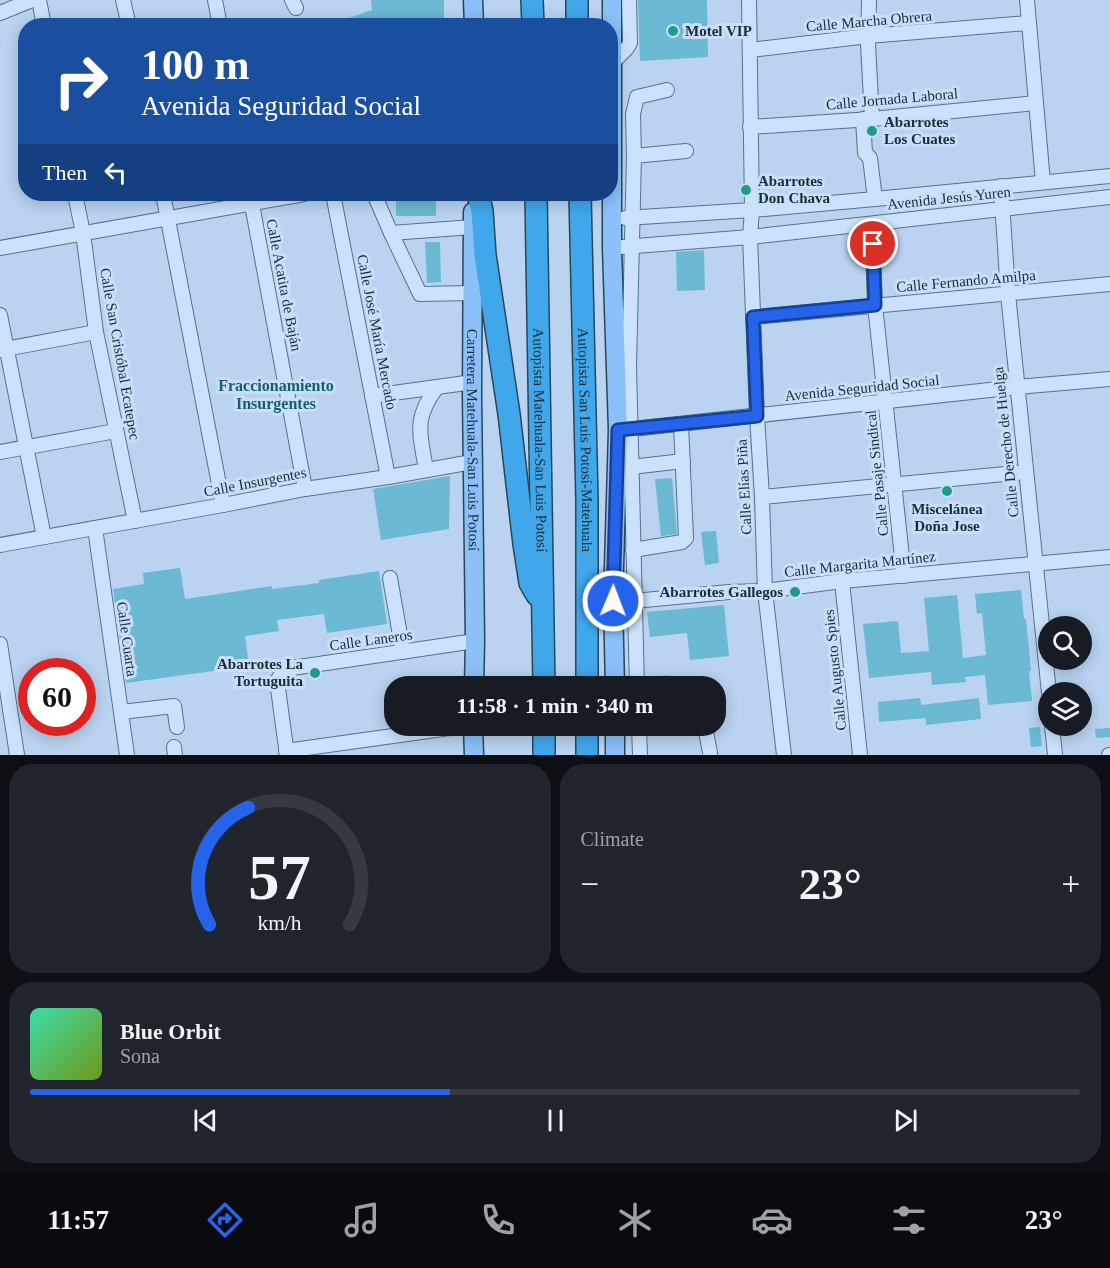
<!DOCTYPE html>
<meta charset="utf-8">
<style>
body{margin:0;font-family:Georgia,serif;background:#20242c;color:#f1f3f6;height:100vh;display:flex;flex-direction:column;font-size:22px;white-space:nowrap}
*{box-sizing:border-box;margin:0}
p{font-size:20px;color:#9ea1a6}
.icon{flex:none;width:33px;height:33px;fill:none;stroke:currentColor;stroke-width:2;stroke-linecap:round;stroke-linejoin:round}
.map{position:relative;height:755px;overflow:hidden}
.details{display:flex;flex-direction:column;gap:9px;padding:9px;background:#0d0f14;flex:1}
.details>*{flex:none}
.guide{position:absolute;left:18px;top:18px;width:600px;height:183px;border-radius:24px;box-shadow:0 3px 15px #0003;background:#1a4fa0;color:#fff;overflow:hidden}
.tools{position:absolute;left:1038px;top:616px;display:grid;gap:12px}
.tools a{display:grid;place-items:center;width:54px;height:54px;border-radius:50%;background:#171b24;box-shadow:0 3px 15px #0003;font-size:30px}
.speed{position:absolute;left:18px;top:658px;display:flex;gap:12px;font-size:30px;font-weight:700;text-align:center}
.speed>*{display:grid;place-content:center;width:78px;height:78px;border-radius:50%;background:#171b24;box-shadow:0 3px 15px #0003;line-height:1}
.speed .limit{border:9px solid #d22;background:#fff;color:#111}
.pin{position:absolute;display:grid;place-items:center;width:51px;height:51px;color:#fff;margin:-26px;border:3px solid #fff;border-radius:50%;box-shadow:0 2px 6px #0007}
.me{position:absolute;width:66px;margin:-33px;rotate:1deg;stroke-linejoin:round;filter:drop-shadow(0 0 4px #0008)}
.turn{display:flex;align-items:center;gap:21px;height:126px;padding:0 24px;font-size:27px}
.turn .icon{width:78px;height:78px;stroke-width:2.5}
.turn b{display:block;font-size:42px;line-height:51px}
.then{display:flex;align-items:center;height:57px;padding:0 24px;background:#0003;gap:12px;font-size:22px}
.big{font-size:45px;font-weight:700;line-height:1.1}
.details .widget{flex:1;display:flex;flex-direction:column;justify-content:center;gap:9px;min-width:0;padding:0 21px;border-radius:24px;background:#20242c}
.details .dial{align-items:center;gap:0}
.dial svg{height:156px;overflow:visible;fill:none;stroke:#363941;stroke-width:7;stroke-linecap:round;text-anchor:middle}
.dial text{fill:#f1f3f6;stroke:none}
.song{display:flex;align-items:center;gap:18px}
.cover{width:72px;height:72px;border-radius:9px;background:linear-gradient(135deg,hsl(160 70% 55%),hsl(80 70% 35%))}
.played{height:6px;border-radius:3px;background:linear-gradient(90deg,#2563eb 40%,#363941 40%)}
.keys{display:flex;justify-content:space-around;direction:ltr}
.heat{display:flex;justify-content:space-between;align-items:center;font-size:33px;direction:ltr}
.details .tiles{flex:1;display:grid;gap:9px;grid-template-columns:1fr 1fr}
.widget:last-child{grid-column:span 2}
.trip{position:absolute;left:384px;top:676px;width:342px;height:60px;border-radius:24px;background:#171b24;box-shadow:0 3px 15px #0003;font-weight:700;line-height:60px;text-align:center}
.tabs{display:flex;height:96px;justify-content:space-around;align-items:center;background:#090b0e;color:#9ea1a6}
.tabs .icon{width:42px;height:42px}
.tabs .on{color:#2563eb}
.tabs b{font-size:27px;color:#f1f3f6}
.map>svg:first-child{display:block}
.building{fill:#6bb9d3}
.lines{fill:none;stroke-linecap:round;stroke-linejoin:round}
.minor-casing{stroke:#537588;stroke-width:16}
.major-casing{stroke:#284855;stroke-width:21}
.highway-casing{stroke:#284855;stroke-width:24}
.minor{stroke:#cce2fc;stroke-width:14}
.major{stroke:#8bc0f9;stroke-width:18}
.highway{stroke:#40a7ea;stroke-width:21}
.route-casing{stroke:#184099;stroke-width:15}
.route{stroke:#2563eb;stroke-width:10}
.poi-dot{fill:#1e9c86;stroke:#c9def8;stroke-width:2}
.labels{text-anchor:middle;stroke-width:6;stroke-linejoin:round;paint-order:stroke}
.street-label{font-size:15px;fill:#192d36;stroke:#c9def8}
.poi-label{font-size:15px;font-weight:bold;fill:#192d36;stroke:#c9def8;text-anchor:start}
.neighbourhood-label{font-size:16px;font-weight:bold;fill:#156266;stroke:#c9def8}
</style>
<div class="map">
<svg width="1110" height="755" viewBox="0 0 1110 755">
<rect width="100%" height="100%" fill="#b9d3f1"/>
<g class="building">
<path d="M371,0H444V26H332V24L372,10Z"/>
<path d="M638,0H707L708,57L640,61Z"/>
<rect x="396" y="194" width="40" height="22"/>
<path d="M425,242H440L441,282L427,283Z"/>
<path d="M704,250L705,290L677,291L676,252Z"/>
<path d="M450,476L449,529L381,540L373,489Z"/>
<path d="M672,478L677,534L661,536L655,479Z"/>
<path d="M716,531L719,563L705,565L701,532Z"/>
<path d="M180,568L185,599L272,586V589L319,583V580L379,571L387,624L327,633L324,614L277,620L279,631L245,636L249,666L126,683L113,589L144,584L143,573Z"/>
<path d="M1021,590L1024,619H1026L1028,639L1031,671H1029L1032,701L988,705L985,675L965,677L966,682L932,685L931,672L869,678L863,624L898,621L901,653L929,651L924,598L957,595L963,658L986,655L982,613L977,614L975,594Z"/>
<path d="M724,605L729,656L690,660L687,633L650,637L647,612Z"/>
<path d="M920,698L921,705L979,698L981,719L926,725V718L879,722L878,702Z"/>
<path d="M1040,727L1042,746L1031,747L1029,728Z"/>
<path d="M1110,728V737L1096,738L1095,729Z"/>
</g>
<g class="lines">
<g class="minor-casing">
<g id="minor">
<path d="M39,0L44,26"/>
<path d="M123,0L129,26"/>
<path d="M215,0L220,26"/>
<path d="M292,0L296,8"/>
<path d="M749,0L752,210L750,237L757,415L762,497L765,591L784,755"/>
<path d="M869,0L868,44L872,119"/>
<path d="M1027,0L1043,182"/>
<path d="M0,13L32,0"/>
<path d="M750,50L868,36L1028,23"/>
<path d="M612,63L627,48L630,43L629,0"/>
<path d="M863,119L865,153L870,158L875,199"/>
<path d="M750,127L872,119L1036,103"/>
<path d="M634,156L633,114L637,97L667,90"/>
<path d="M1001,186L1008,294L1049,693"/>
<path d="M75,194L83,233L96,332L135,521"/>
<path d="M163,194L223,505"/>
<path d="M250,194L305,489"/>
<path d="M333,194L388,477"/>
<path d="M374,194L391,233L420,294L472,293"/>
<path d="M625,218L752,210L875,199L1110,176"/>
<path d="M872,224L875,305L904,576"/>
<path d="M391,233L473,227"/>
<path d="M623,247L750,237L1110,197"/>
<path d="M0,248L304,194"/>
<path d="M0,315L44,537"/>
<path d="M753,317L1110,284"/>
<path d="M0,350L96,332"/>
<path d="M372,396L473,382"/>
<path d="M623,430L1017,387L1110,379"/>
<path d="M0,452L116,431"/>
<path d="M631,467L683,461"/>
<path d="M426,470C420,433 413,419 437,387"/>
<path d="M762,497L1026,472"/>
<path d="M95,528L127,755"/>
<path d="M0,545L223,505L305,489L388,477L472,462"/>
<path d="M633,550L682,542L686,538L681,424"/>
<path d="M390,578L403,652"/>
<path d="M842,581L860,755"/>
<path d="M613,601H634L729,592L765,591L842,581L1110,557"/>
<path d="M0,644L17,755"/>
<path d="M637,686C652,685 670,681 684,687"/>
<path d="M637,687L629,367L634,156L686,151"/>
<path d="M121,712L174,706L177,727"/>
<path d="M639,726L640,755"/>
<path d="M705,726L710,753"/>
<path d="M1052,726L1055,755"/>
<path d="M174,747L175,755"/>
<path d="M286,751L464,726"/>
<path d="M287,755L277,681L282,673L292,668L475,641"/>
<path d="M1109,755H1110"/>
</g>
</g>
<g class="major-casing">
<g id="major">
<path d="M473,0L474,26"/>
<path d="M612,0V248L618,430L613,601L615,687"/>
<path id="s1" d="M473,212L472,394L475,641L474,687"/>
<path d="M473,726L474,755"/>
<path d="M615,726V755"/>
</g>
</g>
<g class="highway-casing">
<g id="highway">
<path d="M532,0L533,26"/>
<path d="M577,0V26"/>
<path d="M478,194L482,211L485,255L509,414L524,544L530,583L537,595"/>
<path id="s2" d="M536,194L544,687"/>
<path id="s3" d="M580,194L587,501V687"/>
<path d="M587,726V755"/>
<path d="M544,755V726"/>
</g>
</g>
<use href="#minor" class="minor"/>
<use href="#major" class="major"/>
<use href="#highway" class="highway"/>
</g>
<g class="lines">
<g class="route-casing">
<path id="route" d="M613,601L618,430L757,416L753,317L875,305L873,244"/>
</g>
<use href="#route" class="route"/>
</g>
<g class="poi-dot">
<circle cx="673" cy="31" r="6"/>
<circle cx="872" cy="131" r="6"/>
<circle cx="746" cy="190" r="6"/>
<circle cx="947" cy="491" r="6"/>
<circle cx="795" cy="592" r="6"/>
<circle cx="315" cy="673" r="6"/>
</g>
<g class="labels">
<g class="street-label">
<text transform="translate(869 21) rotate(-5)" y="5">Calle Marcha Obrera</text>
<text transform="translate(892 99) rotate(-5)" y="5">Calle Jornada Laboral</text>
<text transform="translate(949 198) rotate(-6)" y="5">Avenida Jesús Yuren</text>
<text transform="translate(966 281) rotate(-5)" y="5">Calle Fernando Amilpa</text>
<text transform="translate(284 285) rotate(79)" y="5">Calle Acatita de Baján</text>
<text transform="translate(377 332) rotate(79)" y="5">Calle José María Mercado</text>
<text transform="translate(120 354) rotate(80)" y="5">Calle San Cristóbal Ecatepec</text>
<text transform="translate(862 388) rotate(-6)" y="5">Avenida Seguridad Social</text>
<text dy="5" stroke="none"><textPath href="#s1" startOffset="228">Carretera Matehuala-San Luis Potosí</textPath></text>
<text dy="5" stroke="none"><textPath href="#s2" startOffset="246">Autopista Matehuala-San Luis Potosí</textPath></text>
<text dy="5" stroke="none"><textPath href="#s3" startOffset="246">Autopista San Luis Potosí-Matehuala</textPath></text>
<text transform="translate(1006 442) rotate(-96)" y="5">Calle Derecho de Huelga</text>
<text transform="translate(877 473) rotate(-96)" y="5">Calle Pasaje Sindical</text>
<text transform="translate(255 482) rotate(-11)" y="5">Calle Insurgentes</text>
<text transform="translate(744 487) rotate(-93)" y="5">Calle Elías Piña</text>
<text transform="translate(860 564) rotate(-6)" y="5">Calle Margarita Martínez</text>
<text transform="translate(127 639) rotate(82)" y="5">Calle Cuarta</text>
<text transform="translate(371 640) rotate(-8)" y="5">Calle Laneros</text>
<text transform="translate(835 670) rotate(-96)" y="5">Calle Augusto Spies</text>
</g>
<g class="poi-label">
<text x="685" y="36">Motel VIP</text>
<text x="884" y="127">Abarrotes<tspan x="884" dy="17">Los Cuates</tspan></text>
<text x="758" y="186">Abarrotes<tspan x="758" dy="17">Don Chava</tspan></text>
<text x="947" y="514" text-anchor="middle">Miscelánea<tspan x="947" dy="17">Doña Jose</tspan></text>
<text x="783" y="597" text-anchor="end">Abarrotes Gallegos</text>
<text x="303" y="669" text-anchor="end">Abarrotes La<tspan x="303" dy="17">Tortuguita</tspan></text>
</g>
<g class="neighbourhood-label">
<text x="276" y="391">Fraccionamiento<tspan x="276" dy="18">Insurgentes</tspan></text>
</g>
</g>
</svg>
<div class="tools">
<a><svg class="icon" aria-label="search" viewBox="0 0 24 24"><circle cx="10" cy="10" r="6"/><path d="M15 15l6 6"/></svg></a>
<a><svg class="icon" aria-label="layers" viewBox="0 0 24 24"><path d="M12 4l9 5-9 5-9-5zM3 14l9 5 9-5"/></svg></a>
</div>
<div class="speed"><div class="limit">60</div></div>
<div class="pin" style="left:873px;top:244px;background:#d93025"><svg class="icon" aria-label="arrive" viewBox="0 0 24 24"><path d="M6 21V4h12l-3 4 3 4H6"/></svg></div>
<svg class="me" style="left:613px;top:601px" viewBox="-20 -20 40 40"><circle r="17" fill="#2563eb" stroke="#fff" stroke-width="3"/><path d="M0-11L8 9 0 5-8 9z" fill="#fff"/></svg>
<div class="trip">11:58 · 1 min · 340 m</div>
<div class="guide">
<div class="turn"><svg class="icon" aria-label="right" viewBox="0 0 24 24"><path d="M7 20v-9h11M14 6l5 5-5 5"/></svg><div><b>100 m</b>Avenida Seguridad Social</div></div>
<div class="then">Then<svg class="icon" aria-label="left" viewBox="0 0 24 24"><path d="M17 20v-9H6M10 6l-5 5 5 5"/></svg></div>
</div>
</div>
<section class="details">
<div class="tiles">
<div class="widget dial"><svg viewBox="0 0 100 80">
<path d="M14 69A42 42 0 1 1 86 69"/>
<path d="M14 69A42 42 0 0 1 34 9" stroke="#2563eb"/>
<text x="50" y="56" font-size="32" font-weight="700">57</text>
<text x="50" y="72" font-size="11">km/h</text>
</svg></div>
<div class="widget"><p>Climate</p>
<div class="heat"><a>−</a><b class="big">23°</b><a>+</a></div>
</div>
<div class="widget">
<div class="song"><i class="cover"></i><div><b>Blue Orbit</b><p>Sona</p></div></div>
<div class="played"></div>
<div class="keys"><svg class="icon" aria-label="previous" viewBox="0 0 24 24"><path d="M18 5L8 12l10 7zM5 5v14"/></svg><svg class="icon" aria-label="pause" viewBox="0 0 24 24"><path d="M8 5v14M16 5v14"/></svg><svg class="icon" aria-label="next" viewBox="0 0 24 24"><path d="M6 5l10 7-10 7zM19 5v14"/></svg></div>
</div>
</div>
</section>
<nav class="tabs">
<b>11:57</b>
<svg class="icon on" aria-label="directions" viewBox="0 0 24 24"><path d="M12 3l9 9-9 9-9-9zM9 14v-3h6M13 9l2 2-2 2"/></svg>
<svg class="icon" aria-label="music" viewBox="0 0 24 24"><path d="M9 18V5l10-2v13"/><circle cx="6" cy="18" r="3"/><circle cx="16" cy="16" r="3"/></svg>
<svg class="icon" aria-label="phone" viewBox="0 0 24 24"><path d="M5 4h4l2 5-3 2q2 4 5 5l2-3 5 2v4C11 20 4 13 5 4z"/></svg>
<svg class="icon" aria-label="climate" viewBox="0 0 24 24"><path d="M12 3v18M4 7l16 10M4 17L20 7"/></svg>
<svg class="icon" aria-label="car" viewBox="0 0 24 24"><path d="M5 17H2v-5l4-1 3-4h7l3 4 3 1v5h-3M9 17h6M6 11h13"/><circle cx="7" cy="17" r="2"/><circle cx="17" cy="17" r="2"/></svg>
<svg class="icon" aria-label="filters" viewBox="0 0 24 24"><path d="M4 7h16M4 17h16"/><circle cx="9" cy="7" r="2"/><circle cx="15" cy="17" r="2"/></svg>
<b>23°</b>
</nav>
